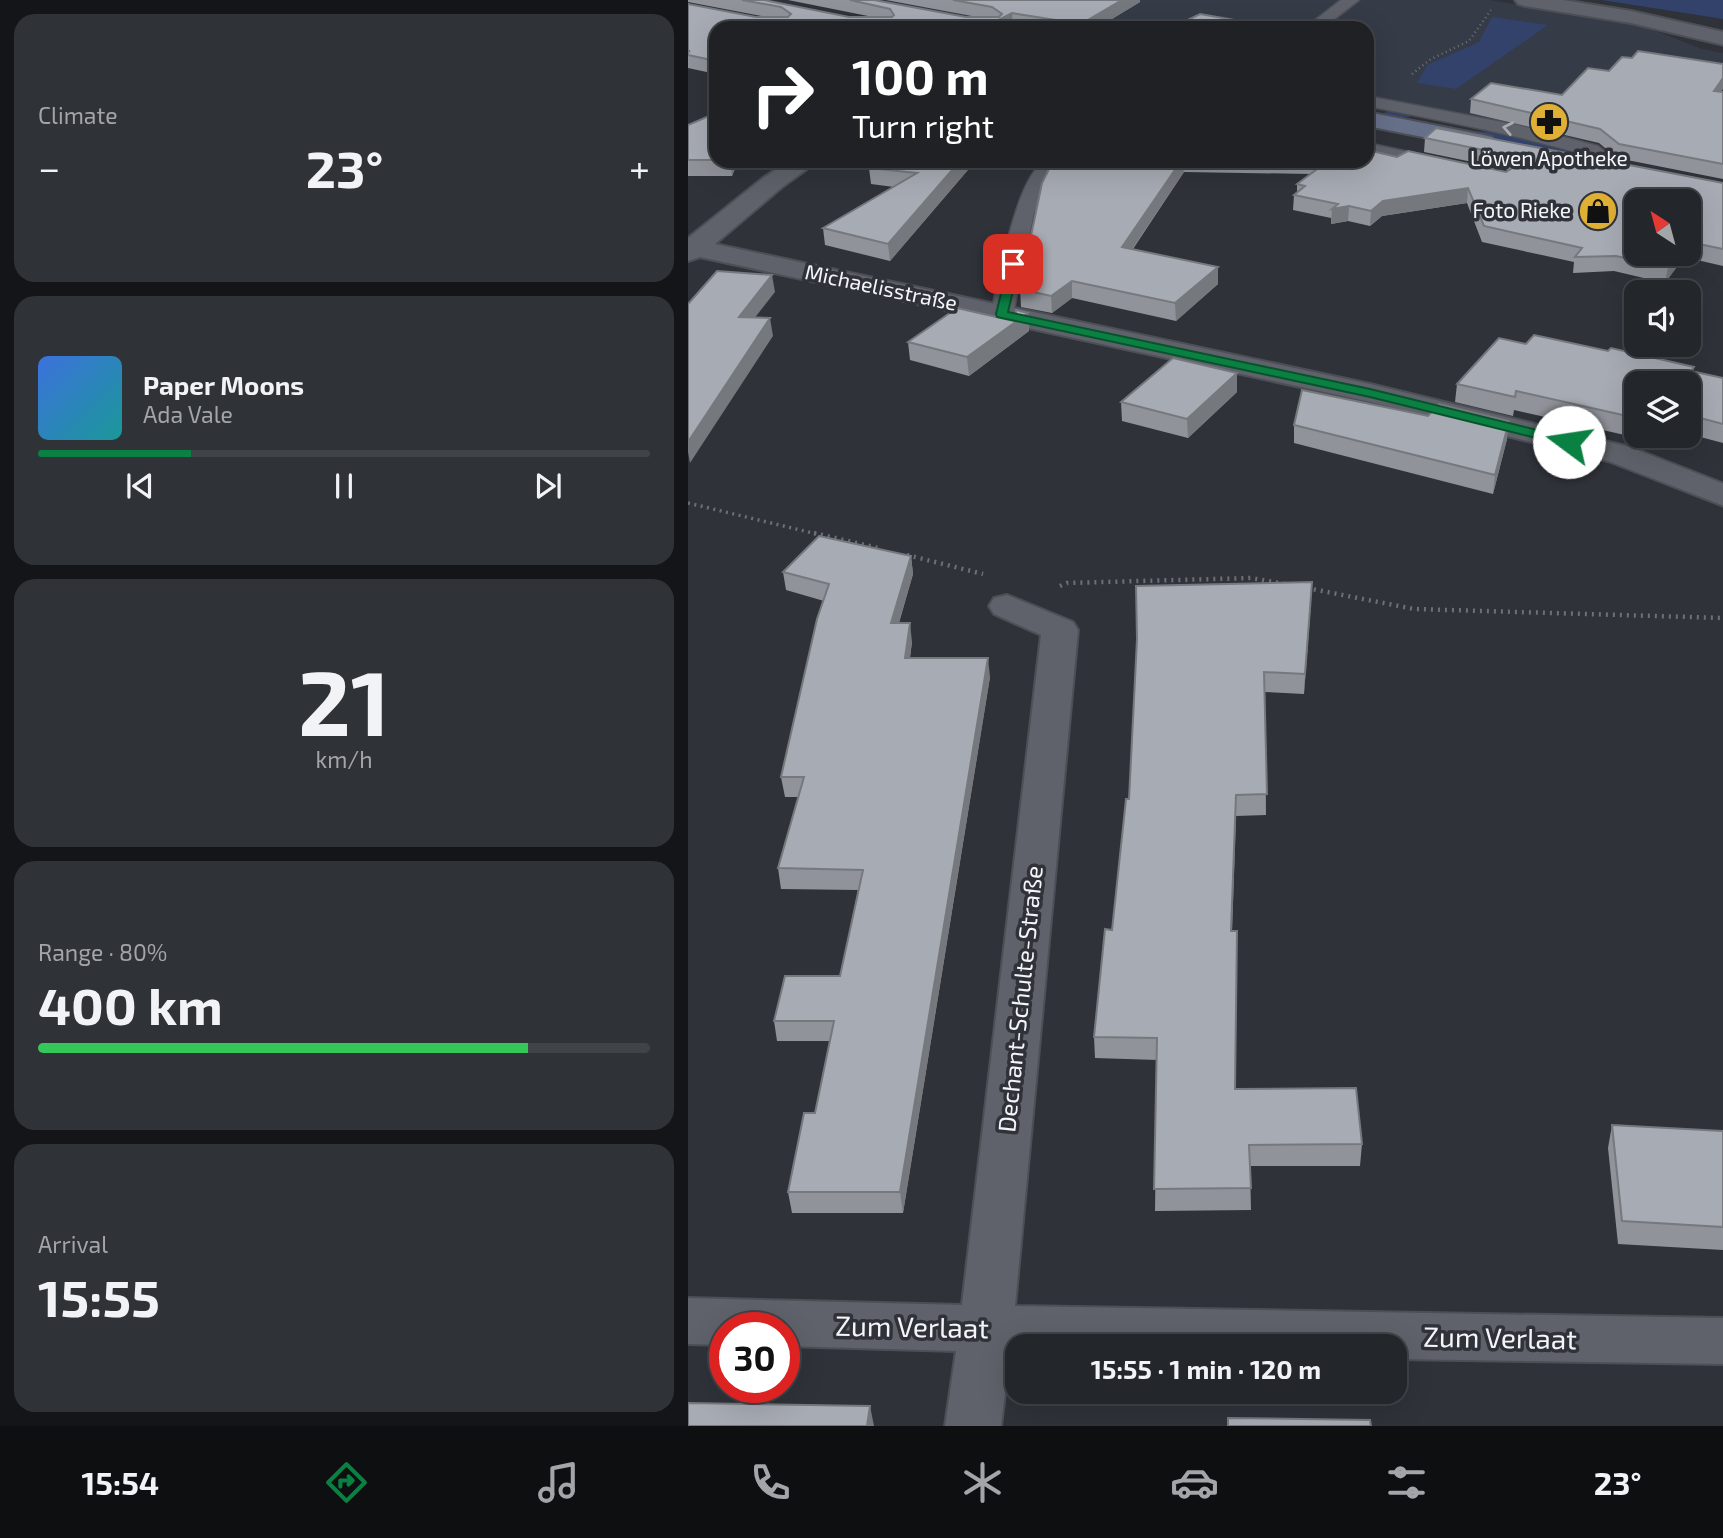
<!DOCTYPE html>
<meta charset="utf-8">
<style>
body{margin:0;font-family:"Exo 2",sans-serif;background:#2f3237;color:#f1f3f6;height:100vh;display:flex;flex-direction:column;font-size:26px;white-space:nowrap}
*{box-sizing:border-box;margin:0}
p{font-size:23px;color:#a3a5a9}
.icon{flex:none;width:38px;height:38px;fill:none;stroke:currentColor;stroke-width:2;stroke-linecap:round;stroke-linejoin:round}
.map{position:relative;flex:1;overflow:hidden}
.drawer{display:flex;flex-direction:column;gap:14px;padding:14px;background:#131518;width:688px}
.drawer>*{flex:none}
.hud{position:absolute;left:21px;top:21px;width:665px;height:147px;border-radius:21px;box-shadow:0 7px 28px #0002,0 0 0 2px #404347;background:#202124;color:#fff;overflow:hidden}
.needle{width:46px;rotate:324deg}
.buttons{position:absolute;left:936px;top:189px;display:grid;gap:14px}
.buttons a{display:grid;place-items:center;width:77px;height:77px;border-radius:14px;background:#23262b;box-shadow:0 7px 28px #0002,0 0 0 2px #404347;font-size:35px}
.speed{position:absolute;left:21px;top:1312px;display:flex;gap:14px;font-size:35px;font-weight:700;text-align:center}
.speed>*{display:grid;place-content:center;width:91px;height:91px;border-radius:50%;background:#23262b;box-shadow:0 7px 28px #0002,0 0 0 2px #404347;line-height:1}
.speed .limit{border:10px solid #d22;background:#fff;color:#111}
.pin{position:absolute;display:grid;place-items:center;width:60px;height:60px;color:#fff;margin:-30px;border-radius:14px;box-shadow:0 4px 10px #0006}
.me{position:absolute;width:77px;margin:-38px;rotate:284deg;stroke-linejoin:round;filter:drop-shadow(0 0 5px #0008)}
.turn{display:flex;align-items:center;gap:24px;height:147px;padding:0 28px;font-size:32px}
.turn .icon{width:91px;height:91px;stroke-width:2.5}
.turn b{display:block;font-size:49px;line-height:60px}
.big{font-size:52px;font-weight:700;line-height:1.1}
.drawer .widget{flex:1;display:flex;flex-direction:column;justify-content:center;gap:10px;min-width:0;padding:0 24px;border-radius:21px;background:#2f3237}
.drawer .dial{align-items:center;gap:0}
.dial b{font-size:91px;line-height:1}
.song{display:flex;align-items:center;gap:21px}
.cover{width:84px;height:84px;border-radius:10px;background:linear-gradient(135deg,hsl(220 70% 55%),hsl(180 70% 35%))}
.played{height:7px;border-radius:4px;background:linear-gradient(90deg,#0b8043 25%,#404347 25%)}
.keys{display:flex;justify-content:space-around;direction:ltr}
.heat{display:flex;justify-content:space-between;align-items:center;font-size:38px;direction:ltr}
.charge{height:10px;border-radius:5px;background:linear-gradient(90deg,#34c759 80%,#404347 0)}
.trip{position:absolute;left:317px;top:1334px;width:402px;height:70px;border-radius:21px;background:#23262b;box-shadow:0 7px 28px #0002,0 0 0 2px #404347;font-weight:700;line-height:70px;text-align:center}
.tab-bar{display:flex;height:112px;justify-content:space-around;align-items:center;background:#0e0f11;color:#a3a5a9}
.tab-bar .icon{width:49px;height:49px}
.tab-bar .current{color:#0b8043}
.tab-bar b{font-size:32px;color:#f1f3f6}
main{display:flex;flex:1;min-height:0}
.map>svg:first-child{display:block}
.built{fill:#353b47}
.green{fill:#32426b}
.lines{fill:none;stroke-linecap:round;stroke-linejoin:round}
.service-casing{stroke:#4c4f55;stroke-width:3}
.minor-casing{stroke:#4c4f55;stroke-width:4}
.secondary-casing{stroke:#4c4f55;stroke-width:4}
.path-far2{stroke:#6d7076;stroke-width:2.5;stroke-dasharray:1 3.5;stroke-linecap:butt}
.path-far1{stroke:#6d7076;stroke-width:3.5;stroke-dasharray:2 4.5;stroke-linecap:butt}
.path{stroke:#6d7076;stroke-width:4.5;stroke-dasharray:2 5;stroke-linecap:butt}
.service{fill:#5f626a;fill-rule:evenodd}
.minor{fill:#5f626a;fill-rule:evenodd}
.secondary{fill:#667089;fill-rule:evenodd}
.wall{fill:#90939a;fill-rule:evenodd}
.shaded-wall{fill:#75787d}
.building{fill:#a7abb3;stroke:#75787d;stroke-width:2}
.oneway{stroke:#a9acb2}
.route{fill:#0b8043;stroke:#07532c;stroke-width:2}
.labels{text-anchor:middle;stroke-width:7;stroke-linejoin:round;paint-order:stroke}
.far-poi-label{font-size:21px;fill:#f3f5f9;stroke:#2f3239}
.far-street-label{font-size:21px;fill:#f3f5f9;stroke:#2f3239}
.street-label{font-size:24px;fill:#f3f5f9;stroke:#2f3239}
.near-street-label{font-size:28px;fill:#f3f5f9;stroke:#2f3239}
</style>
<main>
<section class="drawer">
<div class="widget"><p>Climate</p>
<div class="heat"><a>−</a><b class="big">23°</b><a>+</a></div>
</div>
<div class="widget">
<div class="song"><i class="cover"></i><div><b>Paper Moons</b><p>Ada Vale</p></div></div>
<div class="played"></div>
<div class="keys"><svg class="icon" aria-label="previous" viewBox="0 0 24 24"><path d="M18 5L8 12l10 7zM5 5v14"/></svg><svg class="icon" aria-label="pause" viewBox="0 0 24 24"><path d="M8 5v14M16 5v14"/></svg><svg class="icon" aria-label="next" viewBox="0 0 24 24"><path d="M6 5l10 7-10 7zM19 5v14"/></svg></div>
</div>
<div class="widget dial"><b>21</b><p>km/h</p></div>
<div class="widget"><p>Range · 80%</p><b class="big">400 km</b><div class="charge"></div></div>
<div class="widget"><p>Arrival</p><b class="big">15:55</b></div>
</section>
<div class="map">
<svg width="1036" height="1426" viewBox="0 0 1036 1426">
<rect width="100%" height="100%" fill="#2f3239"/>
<path class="built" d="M179,0H801L953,25L1014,49L1035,53V161L679,96V28H328Z"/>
<g class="green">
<path d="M914,0H1035V19Z"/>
<path d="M804,17L860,25L768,89L729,83L739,65L791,42Z"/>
<path d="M700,110L722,113V117H715L714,120L738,121L739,125L764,126L766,131L813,132L884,150L883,153L690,118Z"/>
</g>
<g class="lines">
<g class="service-casing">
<g id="service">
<path d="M653,0H671L635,28H617Z"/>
<path d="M679,96L830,125L910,146L938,169L928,175C914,171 905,157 891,153C821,133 750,120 679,106Z"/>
<path d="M679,143L758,160L760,164L751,170L679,155Z"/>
<path d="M357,163L367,169L346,213L325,314L322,319H306L303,314C309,286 330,170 357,163Z"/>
</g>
</g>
<g class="minor-casing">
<g id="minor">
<path d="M827,0H875L943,11L1036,32V45L943,23L837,6L830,4Z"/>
<path d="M101,161H130L93,188L27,244L682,384L942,447L1036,484V506L920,461L682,402L12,257L0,261V238L75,178Z"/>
<path d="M319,595L385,622L390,630L327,1306L1036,1318V1364L707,1359V1346H329V1353L322,1352L313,1426H257L268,1351L96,1346V1328H37V1345L0,1344V1298L274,1305L353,635L306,614L301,606L306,598Z"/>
</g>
</g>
<g class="secondary-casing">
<path id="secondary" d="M679,112L796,135L804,137L808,142L804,147L796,149L679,126Z"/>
</g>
<path class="path-far2" d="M724,74L743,59L781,41L803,10"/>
<path class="path-far1" d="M0,503L133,535"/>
<g class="path">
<path d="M126,533L190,548"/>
<path d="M219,555L295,574"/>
<path d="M372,586L379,583L563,578L597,584"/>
<path d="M619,588L726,609L1036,618"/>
</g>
<use href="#service" class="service"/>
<use href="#minor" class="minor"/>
<use href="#secondary" class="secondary"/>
</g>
<g class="wall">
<path d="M0,0H76L161,17H185L100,0H186L278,17H289L198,0H452V2L409,28H338L325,26L320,28H28V74L0,68V4L68,17H79L0,2Z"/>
<path d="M1033,92H1035V179L929,158L911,143L782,113L783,99L874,95Z"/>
<path d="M28,113V161H50L44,176H0V125Z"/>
<path d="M737,138L1035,183V266L996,257L977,283L926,271L885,273L886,262L794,242L779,203L694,216L682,226L660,221L643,224V218L605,210L606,195L609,192V184L623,174L496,172L445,249L530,267V284L488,321L384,298L364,313L333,307L332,289L363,164L358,161H628L627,171L709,157L818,172L819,171L818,169L736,152ZM1001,201V254H948Z"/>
<path d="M188,161H356L346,168L285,164L202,261L137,245L135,228L206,187L183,184L181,168Z"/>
<path d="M340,313L341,331L281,376L222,360L220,342L326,321Z"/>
<path d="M838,344L1006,367L1005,371L1035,378V443L1001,434V383H948V436H951L950,438L826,410L825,416L767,402L769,384Z"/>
<path d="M549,373V392L500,438L434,421L433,402Z"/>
<path d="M606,425L819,439L805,494L606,443Z"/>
<path d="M223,556L225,574L211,623L224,642L222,658L302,677L215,1213H104L100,1192L127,1113L142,1041H89L86,1021L152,976L170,890L93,889L90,868L110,797H97L93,777L136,601L98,590L95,572Z"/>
<path d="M623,602L616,694L577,692L578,815L548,816L544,931L547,1089L674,1144L672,1166H562L563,1210L467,1211L469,1060L407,1058L406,1037L424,930L441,799Z"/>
<path d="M924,1125L1035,1131V1250L930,1244L920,1148Z"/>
</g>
<g class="shaded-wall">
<path d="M434,0H452V2L409,28H393V24Z"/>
<path d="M324,13L325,26L320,28H295Z"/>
<path d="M1035,78V89L1023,105L1026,91Z"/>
<path d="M42,161H50L44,176Z"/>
<path d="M272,161H285V164L202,261L200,244Z"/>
<path d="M345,161H356L346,168Z"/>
<path d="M493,161H496V172L434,264V247Z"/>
<path d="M780,188L779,203L694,216L682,226L683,211L695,201Z"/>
<path d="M661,206L660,221L643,224L644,209Z"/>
<path d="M989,254H997L996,257L977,283L980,267Z"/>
<path d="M530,267V284L488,321L487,303Z"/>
<path d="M84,275L87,292L54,334L51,317Z"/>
<path d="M384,281V298L364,313L363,296Z"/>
<path d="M340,313L341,331L281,376L279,357Z"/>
<path d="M82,318L85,336L2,463L0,452V442Z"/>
<path d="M549,373V392L500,438L499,419Z"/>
<path d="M821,421L819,439L805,494L807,475Z"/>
<path d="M223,556L225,574L205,642L203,623Z"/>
<path d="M624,582L623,602L616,694L617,674Z"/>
<path d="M222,623L224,642L219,677L217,658Z"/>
<path d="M300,658L302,677L215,1213L212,1192Z"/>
<path d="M182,1406L186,1426H179Z"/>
</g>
<g class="building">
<path d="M54,0H76L161,17H204L206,15L202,9L162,0H186L278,17H311L314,14L304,7L265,0H434L393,24L324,13L295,28H28V61L0,55V52L2,51H0V4L68,17H100L103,14L93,7Z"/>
<path d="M512,14L593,28H483Z"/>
<path d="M950,51L1035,64V78L1026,91L1035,92V164L931,144L912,129L783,99L803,83L874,95L900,68L921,71L934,57L944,58Z"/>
<path d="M28,113V160H0V125Z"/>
<path d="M748,128L1035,183V249L1001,242V201H948V254H989L980,267L928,256L887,257L894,248L796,226L780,188L695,201L683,211L661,206L644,209L650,204L606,195L617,186L609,184L640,161H679V150L709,157L720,151L818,172L831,164L819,155L737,138Z"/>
<path d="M188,161H272L200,244L135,228L229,173L181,168Z"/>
<path d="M365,161H493L434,247L530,267L487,303L384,281L363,296L332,289L354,183Z"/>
<path d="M29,271L84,275L51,317L82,318L0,442V304Z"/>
<path d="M269,308L326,321L328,310L340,313L279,357L220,342Z"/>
<path d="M846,335L920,351L923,348L1006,367L1003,371L1035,378V424L1001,415V383H948V418L828,391L827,397L769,384L811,338L838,344Z"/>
<path d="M485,358L549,373L499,419L433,402Z"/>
<path d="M614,390L740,416L751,404L821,421L807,475L606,425Z"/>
<path d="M131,536L223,556L203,623H222L217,658H300L212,1192H100L116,1113H127L146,1021H86L97,976H152L175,870L90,868L116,777H93L129,619L141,584L95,572Z"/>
<path d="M624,582L617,674L576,672L579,794L548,795L543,931H549L547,1089L668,1088L674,1144L561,1145L563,1188L466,1189L469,1038L406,1037L417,929L424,930L438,799H441L449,639L448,586Z"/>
<path d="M924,1125L1035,1131V1227L934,1221Z"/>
<path d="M0,1403L182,1406L179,1426H0Z"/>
<path d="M540,1418L682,1420L683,1426H540Z"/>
</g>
<defs><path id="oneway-chevron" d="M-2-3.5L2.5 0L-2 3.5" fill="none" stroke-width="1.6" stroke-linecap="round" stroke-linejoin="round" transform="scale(1.75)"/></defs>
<use class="oneway" href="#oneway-chevron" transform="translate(820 128) rotate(-169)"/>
<path class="route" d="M321,261L331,264L320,312L682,389L886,439L888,442L881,446L682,397L309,317L308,314Z"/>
<defs>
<g id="pharmacy-disc" transform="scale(2.0125)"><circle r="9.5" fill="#dfb034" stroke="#2f3239"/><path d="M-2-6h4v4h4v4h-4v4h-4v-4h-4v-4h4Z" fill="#111"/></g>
<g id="shop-disc" transform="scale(2.0125)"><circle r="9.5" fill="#dfb034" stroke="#2f3239"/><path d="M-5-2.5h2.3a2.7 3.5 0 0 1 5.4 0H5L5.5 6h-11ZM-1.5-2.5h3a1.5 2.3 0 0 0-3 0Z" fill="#111"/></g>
</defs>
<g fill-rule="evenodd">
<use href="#pharmacy-disc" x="861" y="122"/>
<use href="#shop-disc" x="910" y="211"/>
</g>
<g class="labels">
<g class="far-poi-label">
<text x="861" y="166">Löwen Apotheke</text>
<text x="883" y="218" text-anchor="end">Foto Rieke</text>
</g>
<g class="far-street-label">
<text transform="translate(193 288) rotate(12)" y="7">Michaelisstraße</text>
</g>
<g class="street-label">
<text transform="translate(333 999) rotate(-84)" y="8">Dechant-Schulte-Straße</text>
</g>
<g class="near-street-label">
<text transform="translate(224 1327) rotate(1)" y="10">Zum Verlaat</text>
<text transform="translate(812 1338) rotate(1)" y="10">Zum Verlaat</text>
</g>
</g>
</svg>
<div class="buttons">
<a><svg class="needle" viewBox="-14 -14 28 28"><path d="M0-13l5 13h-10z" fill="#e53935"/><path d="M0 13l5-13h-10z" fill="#a3a5a9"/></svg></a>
<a><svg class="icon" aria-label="sound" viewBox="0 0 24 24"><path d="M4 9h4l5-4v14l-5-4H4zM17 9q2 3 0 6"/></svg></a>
<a><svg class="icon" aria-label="layers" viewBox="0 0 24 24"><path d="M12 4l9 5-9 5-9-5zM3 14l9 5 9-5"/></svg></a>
</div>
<div class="speed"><div class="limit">30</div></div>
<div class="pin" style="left:325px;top:264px;background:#d93025"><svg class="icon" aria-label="arrive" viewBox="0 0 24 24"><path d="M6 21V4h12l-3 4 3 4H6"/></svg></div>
<svg class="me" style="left:881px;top:442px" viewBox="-20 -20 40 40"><circle r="19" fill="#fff"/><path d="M0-13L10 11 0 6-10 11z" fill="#0b8043"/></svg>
<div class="trip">15:55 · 1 min · 120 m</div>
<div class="hud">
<div class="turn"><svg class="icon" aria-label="right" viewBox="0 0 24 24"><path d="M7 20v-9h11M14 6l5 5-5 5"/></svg><div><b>100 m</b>Turn right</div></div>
</div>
</div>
</main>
<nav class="tab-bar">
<b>15:54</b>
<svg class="icon current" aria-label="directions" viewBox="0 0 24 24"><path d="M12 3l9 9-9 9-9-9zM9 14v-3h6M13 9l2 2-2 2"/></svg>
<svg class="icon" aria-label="music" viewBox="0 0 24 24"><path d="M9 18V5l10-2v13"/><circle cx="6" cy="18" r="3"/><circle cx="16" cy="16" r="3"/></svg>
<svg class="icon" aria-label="phone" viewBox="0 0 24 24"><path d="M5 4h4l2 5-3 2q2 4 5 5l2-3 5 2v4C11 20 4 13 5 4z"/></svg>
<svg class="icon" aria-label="climate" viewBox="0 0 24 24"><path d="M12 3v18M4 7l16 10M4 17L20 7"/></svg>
<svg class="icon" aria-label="car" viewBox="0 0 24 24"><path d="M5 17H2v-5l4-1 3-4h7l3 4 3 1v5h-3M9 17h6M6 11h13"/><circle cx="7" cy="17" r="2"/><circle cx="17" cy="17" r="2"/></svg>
<svg class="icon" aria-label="filters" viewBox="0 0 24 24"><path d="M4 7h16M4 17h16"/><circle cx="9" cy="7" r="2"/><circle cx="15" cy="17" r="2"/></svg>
<b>23°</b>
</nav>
